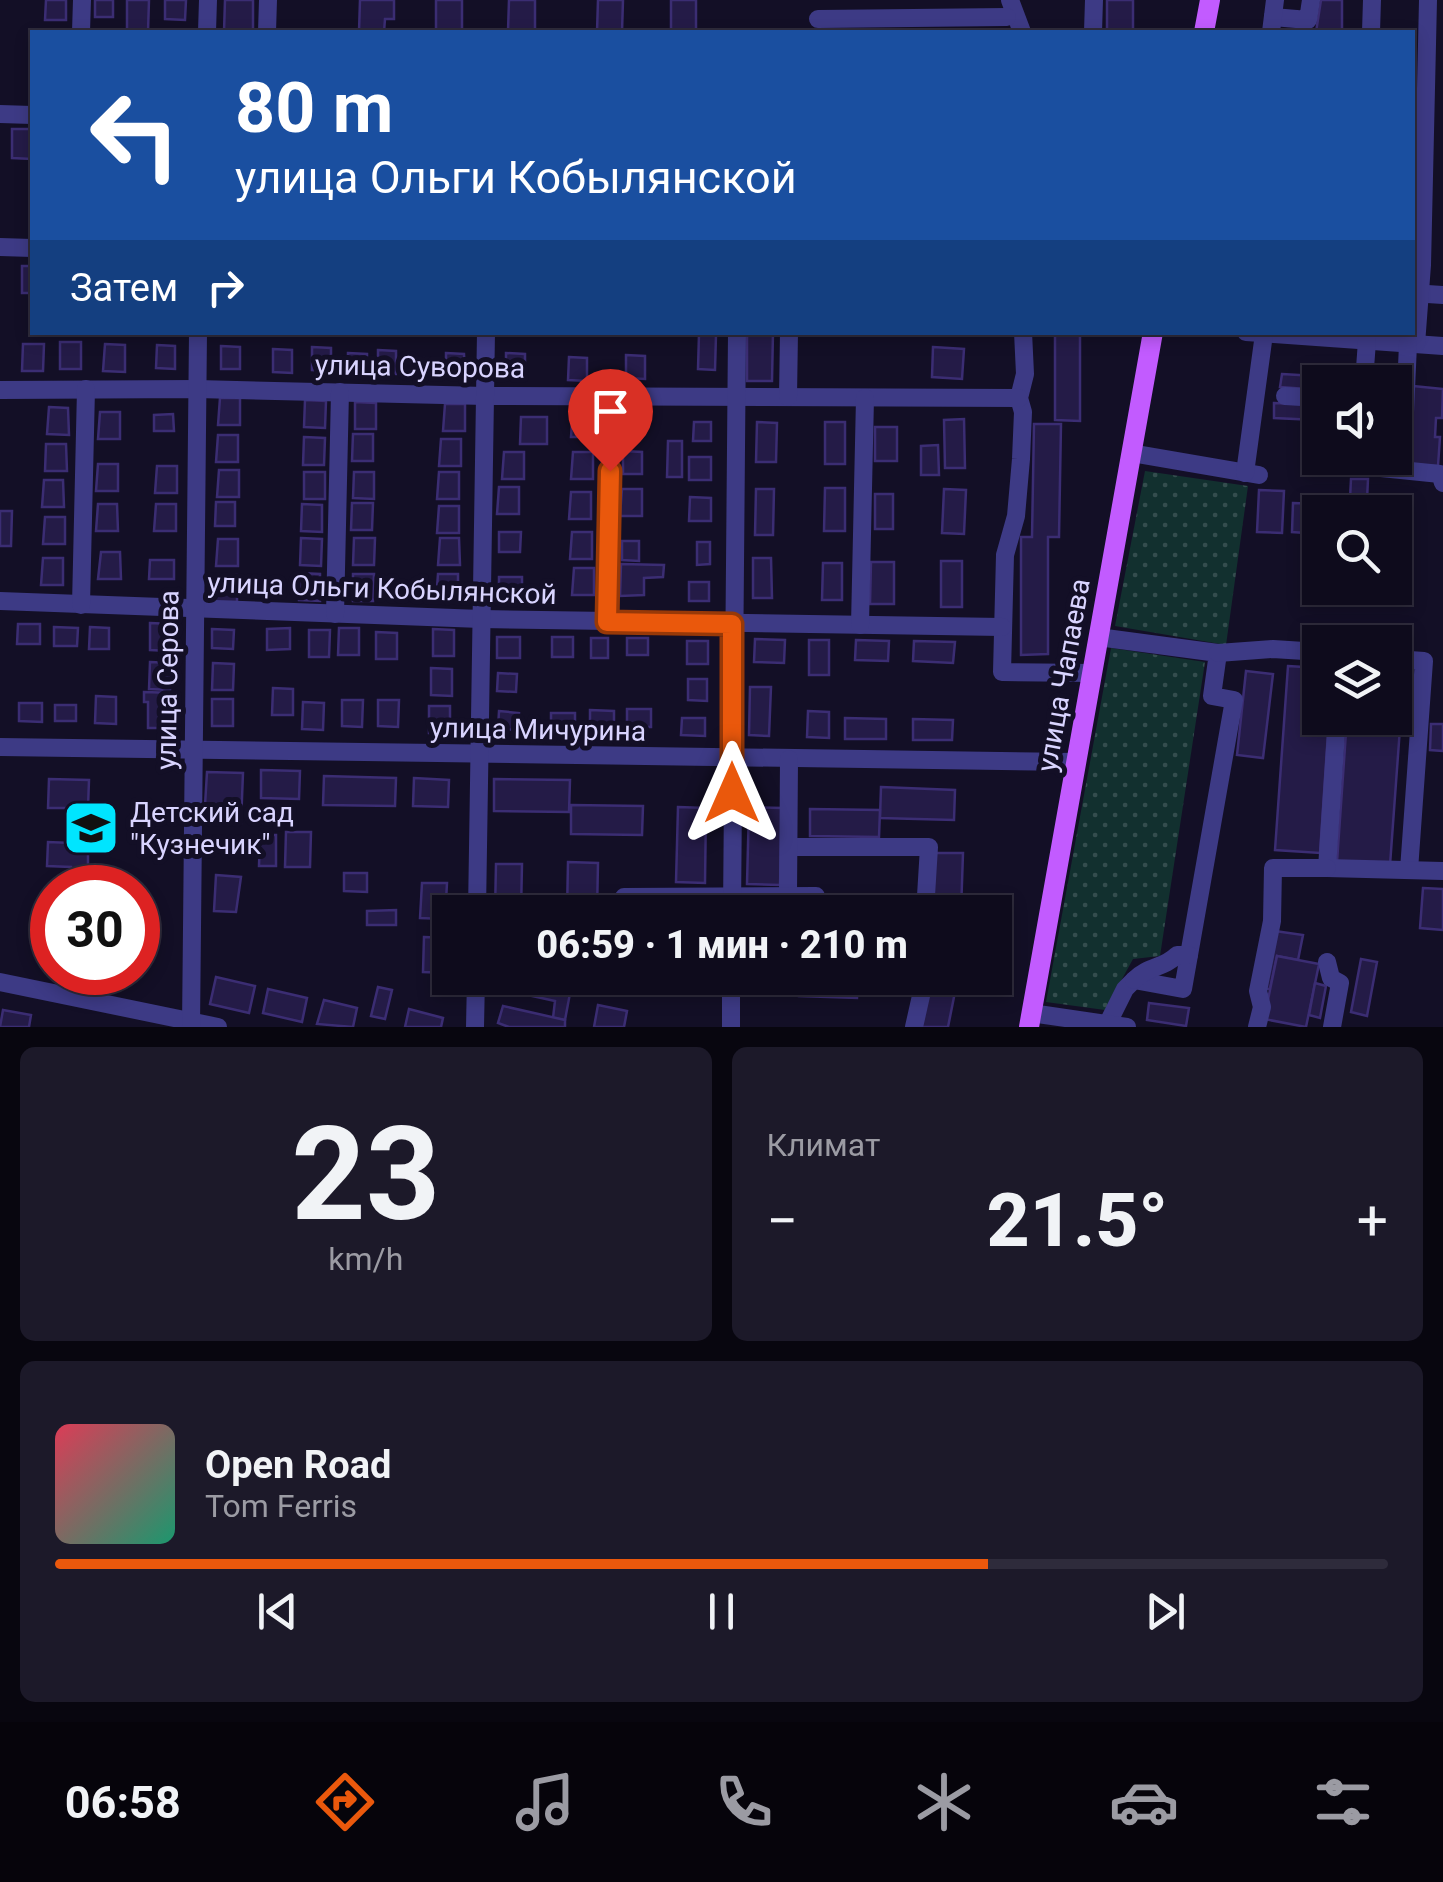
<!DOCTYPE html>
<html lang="ru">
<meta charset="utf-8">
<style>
body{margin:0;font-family:Roboto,sans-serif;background:#1c1929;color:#f1f3f6;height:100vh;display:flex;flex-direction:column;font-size:38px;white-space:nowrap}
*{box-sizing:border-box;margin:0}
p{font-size:32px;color:#9b9ba3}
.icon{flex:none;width:55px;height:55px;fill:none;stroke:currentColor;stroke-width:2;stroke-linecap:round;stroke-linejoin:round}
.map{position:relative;height:1027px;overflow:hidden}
.drawer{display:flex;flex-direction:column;gap:20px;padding:20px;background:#08060f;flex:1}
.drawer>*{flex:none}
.top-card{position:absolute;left:30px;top:30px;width:1385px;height:305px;border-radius:0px;box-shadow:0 5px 15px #0003,0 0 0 2px #2e2b3b;background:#1a4fa0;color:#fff;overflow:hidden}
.tools{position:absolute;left:1302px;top:365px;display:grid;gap:20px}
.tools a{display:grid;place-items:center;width:110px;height:110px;border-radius:0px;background:#0e0b1c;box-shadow:0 5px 15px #0003,0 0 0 2px #2e2b3b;font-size:50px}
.speed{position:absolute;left:30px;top:865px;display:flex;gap:20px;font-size:50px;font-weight:700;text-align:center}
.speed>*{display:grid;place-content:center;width:130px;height:130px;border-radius:50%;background:#0e0b1c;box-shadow:0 5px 15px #0003,0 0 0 2px #2e2b3b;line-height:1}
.speed .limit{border:15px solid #d22;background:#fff;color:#111}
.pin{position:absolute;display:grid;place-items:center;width:85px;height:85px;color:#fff;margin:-102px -42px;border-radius:50% 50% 50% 0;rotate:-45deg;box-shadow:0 0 10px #0007}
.pin .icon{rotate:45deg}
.me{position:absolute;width:110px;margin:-55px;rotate:0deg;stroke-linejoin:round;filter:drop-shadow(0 0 8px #0008)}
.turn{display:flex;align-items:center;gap:35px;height:210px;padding:0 40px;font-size:45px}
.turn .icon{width:130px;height:130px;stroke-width:2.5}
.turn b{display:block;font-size:70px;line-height:85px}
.then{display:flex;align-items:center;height:95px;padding:0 40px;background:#0003;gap:20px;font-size:38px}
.big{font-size:75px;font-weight:800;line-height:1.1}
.drawer .widget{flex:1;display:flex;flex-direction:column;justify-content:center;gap:15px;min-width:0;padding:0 35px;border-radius:15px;background:#1c1929}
.drawer .dial{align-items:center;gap:0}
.dial b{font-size:130px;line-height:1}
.song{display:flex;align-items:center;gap:30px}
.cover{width:120px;height:120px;border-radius:15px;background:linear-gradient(135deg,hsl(350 70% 55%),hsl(160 70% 35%))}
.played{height:10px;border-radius:5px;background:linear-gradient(90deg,#ea580c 70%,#2e2b3b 70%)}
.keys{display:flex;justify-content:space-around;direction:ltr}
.heat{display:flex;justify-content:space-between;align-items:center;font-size:55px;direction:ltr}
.drawer .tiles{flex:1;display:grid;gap:20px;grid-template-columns:1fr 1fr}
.widget:last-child{grid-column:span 2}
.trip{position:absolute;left:432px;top:895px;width:580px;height:100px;border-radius:0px;background:#0e0b1c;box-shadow:0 5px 15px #0003,0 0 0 2px #2e2b3b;font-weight:800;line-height:100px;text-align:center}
.dock{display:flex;height:160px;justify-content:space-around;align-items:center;background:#06040b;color:#9b9ba3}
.dock .icon{width:70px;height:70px}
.dock .selected{color:#ea580c}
.dock b{font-size:45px;color:#f1f3f6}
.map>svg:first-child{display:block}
.grass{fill:url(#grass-dots)}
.building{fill:#241b47;stroke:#3b2d73;stroke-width:2.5}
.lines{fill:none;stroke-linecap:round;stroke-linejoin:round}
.minor{stroke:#3d3a85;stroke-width:18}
.major{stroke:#c25bff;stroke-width:20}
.route-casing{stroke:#983908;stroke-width:25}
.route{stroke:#ea580c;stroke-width:18}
.labels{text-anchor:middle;stroke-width:10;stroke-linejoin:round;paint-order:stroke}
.street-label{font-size:28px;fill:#d9d4ff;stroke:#130f26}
.poi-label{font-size:28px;fill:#d9d4ff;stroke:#130f26;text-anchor:start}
</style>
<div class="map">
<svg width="1443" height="1027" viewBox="0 0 1443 1027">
<defs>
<pattern id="grass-dots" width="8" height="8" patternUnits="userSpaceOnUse" patternTransform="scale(2.5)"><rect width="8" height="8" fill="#12302f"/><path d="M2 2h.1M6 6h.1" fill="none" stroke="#344d4e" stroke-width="1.8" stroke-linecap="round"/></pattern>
</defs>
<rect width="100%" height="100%" fill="#130f26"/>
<g class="grass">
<path d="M1145,471L1248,486L1226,645L1115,626Z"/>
<path d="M1111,648L1205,662L1160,956L1133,959L1105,1010L1046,1002Z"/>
</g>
<g class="building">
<path d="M46,0H66V20H45Z"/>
<rect x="95" y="0" width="18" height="17"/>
<path d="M127,0H149L148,32H127Z"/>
<path d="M165,0H186L185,20L165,19Z"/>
<path d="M225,0H253V32H224Z"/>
<path d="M360,0H394V19H385L384,32H359Z"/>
<path d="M436,0H462V31H508L509,0H535V32H436Z"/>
<path d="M598,0H623L622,32H597Z"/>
<rect x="671" y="0" width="25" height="32"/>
<rect x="1107" y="0" width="26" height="32"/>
<path d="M1321,0H1342V32H1316Z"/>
<rect x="834" y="30" width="164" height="2"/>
<path d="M12,129H32V159L12,158Z"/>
<rect x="22" y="266" width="10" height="27"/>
<path d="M747,332H773L772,381H747Z"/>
<path d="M1055,332H1080V421L1055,420Z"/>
<path d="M699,334L716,335L715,370L698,369Z"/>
<rect x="60" y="342" width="21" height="27"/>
<path d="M23,344H44L43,371H22Z"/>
<path d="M105,344L125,345V372L103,371Z"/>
<path d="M157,345L175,346V369L156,368Z"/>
<path d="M221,346L240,347V369H221Z"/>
<path d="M312,347L331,348V371L312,370Z"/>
<path d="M933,347L964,349L962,379L932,377Z"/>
<path d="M273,349L292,350V373L273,372Z"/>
<path d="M378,350L396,351V374L378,373Z"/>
<path d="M348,353L367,354V376H348Z"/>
<path d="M446,353L464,354L465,377L446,376Z"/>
<path d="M506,353L525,354V376H506Z"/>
<path d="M626,355L645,356V379L626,378Z"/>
<path d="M569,357L587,358V381L568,380Z"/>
<path d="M1282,374L1332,377L1331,382H1320V390L1280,387Z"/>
<path d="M1413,386L1443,389L1442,418H1436L1435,437H1440L1438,466L1409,465Z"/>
<path d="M220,398H240V425H218Z"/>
<path d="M305,400L326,401L325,428L304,427Z"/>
<path d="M355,402L376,403V429H355Z"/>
<path d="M1274,403L1320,405V438L1315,437L1316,420L1274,418Z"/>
<path d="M445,404H465V431H443Z"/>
<path d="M49,407L68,408L69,435L47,434Z"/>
<path d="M573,410H593V437H571Z"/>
<path d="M100,412H120V439H98Z"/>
<path d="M173,414L174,431H154V415Z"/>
<path d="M521,417H547V444H520Z"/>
<path d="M624,417L641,418L642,435L624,434Z"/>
<path d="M964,419L965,468H945L944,420Z"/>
<path d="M694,422H711V441H693Z"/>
<path d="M757,422L777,423L776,462H756Z"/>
<rect x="825" y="422" width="20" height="42"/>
<path d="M1034,424H1061L1059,537H1048V654L1021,655V537H1032Z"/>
<rect x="875" y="427" width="22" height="34"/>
<path d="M353,434H373V461H352Z"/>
<path d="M218,435H238V462H216Z"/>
<path d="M304,437L325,438L324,465H303Z"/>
<path d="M441,439H461V466H439Z"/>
<path d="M668,441H682V477H667Z"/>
<path d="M46,444H66L67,471H45Z"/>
<path d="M938,445L939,475H921V446Z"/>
<path d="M623,451L642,452V474H623Z"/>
<path d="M504,452H524V479H502Z"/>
<path d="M573,452H593V479H571Z"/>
<rect x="689" y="457" width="22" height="23"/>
<path d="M98,464H118V491H96Z"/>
<path d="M157,466H177V493H155Z"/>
<path d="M219,470H239V497H217Z"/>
<rect x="304" y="472" width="21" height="27"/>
<path d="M354,472H374V499L353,498Z"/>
<path d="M439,472H459V499H437Z"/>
<path d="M1351,479H1368L1367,500L1350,499Z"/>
<path d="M44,480H63L64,507H42Z"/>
<path d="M499,487H519V514H497Z"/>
<path d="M825,488H845V531H824Z"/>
<path d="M622,489H642V516H620Z"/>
<path d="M756,489H774L773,535H755Z"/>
<path d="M944,489L966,490L964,534L942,533Z"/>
<path d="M1259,490L1284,491L1282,533L1257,532Z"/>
<path d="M571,492H591V519H569Z"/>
<rect x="875" y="494" width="18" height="35"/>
<path d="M690,497L711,498V521H689Z"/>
<path d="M216,502H235V526H215Z"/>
<path d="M352,503H373L372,530H351Z"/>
<path d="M1293,503L1407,507L1406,538H1395V512H1320V534L1292,532Z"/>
<path d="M98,504H117L118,531H96Z"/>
<path d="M156,504H176V531H154Z"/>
<path d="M302,504L322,505V532L301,531Z"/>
<path d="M439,506H459V533H437Z"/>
<path d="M0,511H12L11,546H0Z"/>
<path d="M45,517H65V544H43Z"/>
<path d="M499,532H521L520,552H499Z"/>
<path d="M572,532H592V559H570Z"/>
<path d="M301,538L322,539L321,566L300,565Z"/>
<path d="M354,538H375L374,565H353Z"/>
<path d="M440,538H459L460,565H438Z"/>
<path d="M218,539H238V566H216Z"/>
<path d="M622,541H639V561L622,560Z"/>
<path d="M697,542H710V564L697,565Z"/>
<path d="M101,552H120L121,579H98Z"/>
<path d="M43,558H63V585H41Z"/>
<path d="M753,558H771L772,598H753Z"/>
<path d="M150,560H174V579H149Z"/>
<rect x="941" y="561" width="21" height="46"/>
<path d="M871,562H894V604H870Z"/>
<path d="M823,563H842V600H822Z"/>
<path d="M621,564L664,565L663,577L644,578V595L620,596Z"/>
<path d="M574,568H594V595H572Z"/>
<path d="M299,573L320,574V601L299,600Z"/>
<path d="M353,574H374L373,601H353Z"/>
<path d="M438,574H458V601H436Z"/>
<path d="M217,575H237V602H215Z"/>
<path d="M499,577H522V601H504V595H499Z"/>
<rect x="689" y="582" width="20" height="19"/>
<path d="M150,623L171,624L170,651L150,650Z"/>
<path d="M18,624H40V644H17Z"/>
<path d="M54,627L78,628L77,646H54Z"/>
<path d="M90,627L109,628V649H89Z"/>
<path d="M290,628V649L267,650V629Z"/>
<path d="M339,628H359V655H338Z"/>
<path d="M212,629L234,630L233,649L212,648Z"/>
<path d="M433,629L454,630V656H433Z"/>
<path d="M309,630H330L329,657H309Z"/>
<path d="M376,632L397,633V659H376Z"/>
<rect x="497" y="637" width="23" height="21"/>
<rect x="552" y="637" width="21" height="20"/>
<rect x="591" y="638" width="17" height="20"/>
<rect x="627" y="638" width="21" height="17"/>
<path d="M755,639L785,640L784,663L754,662Z"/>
<rect x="809" y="640" width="20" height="35"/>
<path d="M856,640L889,641L888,661L855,660Z"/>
<rect x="687" y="641" width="21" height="23"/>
<path d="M914,641L955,642L953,663L913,661Z"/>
<path d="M150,662L171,663L170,690L149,689Z"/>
<path d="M213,663L234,664L233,690H212Z"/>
<path d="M1288,666L1320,668V718H1329L1320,853L1275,850Z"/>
<path d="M431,668L452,669V696L431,695Z"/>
<path d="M1246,671L1273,674L1263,758L1237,755Z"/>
<path d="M498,673L517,674L516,692L497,691Z"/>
<path d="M1395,673H1404L1390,865L1337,862L1347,718H1395Z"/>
<path d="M688,679H707V701L688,700Z"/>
<path d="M750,687H771L769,736L749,735Z"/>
<path d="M273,688L293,689V715H272Z"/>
<path d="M144,692L175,693L174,728H148V702H144Z"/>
<path d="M96,696L116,697V724L95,723Z"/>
<rect x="212" y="699" width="21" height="27"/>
<path d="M342,700H363L362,727L342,726Z"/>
<path d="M378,700H399L398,727L378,726Z"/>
<path d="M303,702L324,703L323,730L302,729Z"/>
<path d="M19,703H42V722L19,721Z"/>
<rect x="55" y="705" width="21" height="16"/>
<rect x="429" y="706" width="21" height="27"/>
<rect x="627" y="709" width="24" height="18"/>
<path d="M590,710L614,711V728H590Z"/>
<path d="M499,711L519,713L518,730L498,729Z"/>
<path d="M808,711L829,712V738L807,737Z"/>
<rect x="551" y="713" width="24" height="18"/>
<path d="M682,718H705V736L681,735Z"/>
<path d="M845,718L886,719V739H845Z"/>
<path d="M913,719L953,720L952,740H913Z"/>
<path d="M1431,724H1443V751L1430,750Z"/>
<path d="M261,770L300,771L299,799L261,798Z"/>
<path d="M207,772L243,773L241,823L204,822Z"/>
<path d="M324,776L396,778L395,806L323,805Z"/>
<path d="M414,778L449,780L448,807L413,806Z"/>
<path d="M49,779L89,780L88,808L113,809V839H88V868H111L110,888H71V867L47,866L48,842L72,843L73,808H48Z"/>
<path d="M494,779L570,780L569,812L494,811Z"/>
<path d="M881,787L955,790L954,820L880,818Z"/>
<path d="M571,805L643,806L642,835L571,834Z"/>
<path d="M678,807L706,808L705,883L676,882Z"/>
<path d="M749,807L782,808L780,885L747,884Z"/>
<path d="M810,809L880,810L879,837L810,836Z"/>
<path d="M286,832H311L310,867H285Z"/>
<path d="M260,835H276V866H259Z"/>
<path d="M934,853H963L961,912H932Z"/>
<path d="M568,862L598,863L597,912H567Z"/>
<path d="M496,864H522L521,912H495Z"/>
<path d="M344,873H367V892L344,891Z"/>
<path d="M216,875L241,877L236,912L214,911Z"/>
<path d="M422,883H447L445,919L420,918Z"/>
<path d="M1423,888L1443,889V930L1420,928Z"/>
<path d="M46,901H52V926L45,925Z"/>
<path d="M396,910V925H367V911Z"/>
<path d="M1275,931L1303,935L1298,960L1277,956L1270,989H1264Z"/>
<path d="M424,937L449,938L448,973L423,972Z"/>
<path d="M1277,956L1319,964L1306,1027L1264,1019Z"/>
<path d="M1361,959L1377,962L1367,1016L1351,1012Z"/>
<path d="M216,977L255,986L249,1013L210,1004Z"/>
<path d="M510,978L571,988L565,1020L553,1018L555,1001L509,991Z"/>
<rect x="678" y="978" width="28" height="9"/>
<rect x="745" y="978" width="32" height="17"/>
<path d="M800,978H858L857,998L799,996Z"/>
<path d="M929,981L956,987L948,1027H919Z"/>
<path d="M1315,983L1326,986L1320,1018L1309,1015Z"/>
<path d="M378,987L392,990L385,1019L371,1016Z"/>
<path d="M268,989L307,998L302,1022L263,1013Z"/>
<path d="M324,1000L357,1008L353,1027L317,1024Z"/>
<path d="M1149,1003L1189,1008L1186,1026L1147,1020Z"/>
<path d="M598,1005L627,1011L624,1027H594Z"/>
<path d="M503,1006L565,1020V1027H509L498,1023Z"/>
<path d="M409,1009L443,1018L441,1027H405Z"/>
<path d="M3,1010L31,1015L29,1027H0Z"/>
</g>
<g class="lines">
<g class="minor">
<path d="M1010,0L1022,32"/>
<path d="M1273,17L1308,20L1311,0"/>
<path d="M818,19L1007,17"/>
<path d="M81,32L82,0"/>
<path d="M207,32L208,0"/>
<path d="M267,32L268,0"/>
<path d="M1093,32L1094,0"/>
<path d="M1271,32L1275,0"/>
<path d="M1371,32L1372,0"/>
<path d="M0,114L32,115"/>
<path d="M0,247L32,248"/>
<path d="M1412,293L1443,295"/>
<path d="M1023,332L1025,374L1019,398L1023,412L1021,459L1016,516L1005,555L1002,672L1092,673"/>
<path d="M1246,332L1443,346"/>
<path d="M1416,344L1422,265L1428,0"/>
<path d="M1336,382L1337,372L1365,374"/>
<path d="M1364,382L1367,341"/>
<path d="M0,390L197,389L485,396L1019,398"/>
<path d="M1285,396L1320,398"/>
<path d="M788,397L789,332"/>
<path d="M1131,453L1259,475"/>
<path d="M1403,458L1408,344"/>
<path d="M1381,468L1440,474L1443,483"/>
<path d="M1245,473L1264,334"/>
<path d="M0,601L481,619L1002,627"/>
<path d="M81,605L86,389"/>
<path d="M335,614L340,392"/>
<path d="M607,622L611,396"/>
<path d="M860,625L865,398"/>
<path d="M1098,637L1218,653L1212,696L1234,700L1183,989L1134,980L1125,989L1108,1023"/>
<path d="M1218,653L1273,649L1320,652"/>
<path d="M1395,659L1424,661L1409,870"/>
<path d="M1337,718L1327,868L1443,871"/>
<path d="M0,747L1076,762"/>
<path d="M789,847H929L925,912"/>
<path d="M788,896L789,759"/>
<path d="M477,912L486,332"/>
<path d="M622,912L624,897L816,896L817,912"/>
<path d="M732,912L737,332"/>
<path d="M1327,962L1331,978L1340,983L1332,1027"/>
<path d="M548,978L567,982H611L612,978"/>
<path d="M1134,980C1149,965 1163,969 1177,955H1189"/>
<path d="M0,982L218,1027"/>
<path d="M1031,1013L1127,1027"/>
<path d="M191,1027L198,332"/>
<path d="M475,1027L476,978"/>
<path d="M731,1027V978"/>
<path d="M914,1027L925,978"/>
<path d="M1257,1027L1262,1007L1258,991L1272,921L1273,868H1327"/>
</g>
<g class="major">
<path d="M1204,32L1210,0"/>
<path d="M1029,1027L1153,332"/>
</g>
</g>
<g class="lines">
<g class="route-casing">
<path id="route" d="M610,471L607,622L732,624V793"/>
</g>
<use href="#route" class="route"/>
</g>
<defs>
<g id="school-square" transform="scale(2.875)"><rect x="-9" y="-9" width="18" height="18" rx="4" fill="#00e5ff" stroke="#130f26"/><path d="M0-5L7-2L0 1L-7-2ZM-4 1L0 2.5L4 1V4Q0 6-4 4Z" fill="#111"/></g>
</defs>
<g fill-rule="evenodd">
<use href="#school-square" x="91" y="828"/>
</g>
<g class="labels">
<g class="street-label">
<text transform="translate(420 366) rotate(1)" y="10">улица Суворова</text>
<text transform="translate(382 588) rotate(2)" y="10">улица Ольги Кобылянской</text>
<text transform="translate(1063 675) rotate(-80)" y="10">улица Чапаева</text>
<text transform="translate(167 680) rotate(-89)" y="10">улица Серова</text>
<text transform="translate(538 729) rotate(1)" y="10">улица Мичурина</text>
</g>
<g class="poi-label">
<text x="130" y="822">Детский сад<tspan x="130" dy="32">"Кузнечик"</tspan></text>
</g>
</g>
</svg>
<div class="tools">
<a><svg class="icon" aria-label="sound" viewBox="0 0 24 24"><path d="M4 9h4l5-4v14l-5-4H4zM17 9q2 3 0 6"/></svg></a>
<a><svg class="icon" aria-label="search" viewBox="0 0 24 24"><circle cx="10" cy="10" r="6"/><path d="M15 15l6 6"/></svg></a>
<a><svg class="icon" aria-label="layers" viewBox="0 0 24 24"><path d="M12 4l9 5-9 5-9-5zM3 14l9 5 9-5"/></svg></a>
</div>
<div class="speed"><div class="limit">30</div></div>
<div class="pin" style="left:610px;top:471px;background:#d93025"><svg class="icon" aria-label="arrive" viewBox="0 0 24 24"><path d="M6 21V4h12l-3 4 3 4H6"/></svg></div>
<svg class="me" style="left:732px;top:793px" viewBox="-20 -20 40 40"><path d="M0-17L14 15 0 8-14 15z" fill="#ea580c" stroke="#fff" stroke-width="4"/></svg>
<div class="trip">06:59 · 1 мин · 210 m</div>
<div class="top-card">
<div class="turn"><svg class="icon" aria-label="left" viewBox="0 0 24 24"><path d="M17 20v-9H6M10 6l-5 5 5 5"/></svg><div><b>80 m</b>улица Ольги Кобылянской</div></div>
<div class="then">Затем<svg class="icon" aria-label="right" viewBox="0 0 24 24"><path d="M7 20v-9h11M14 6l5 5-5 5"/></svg></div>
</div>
</div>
<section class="drawer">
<div class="tiles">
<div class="widget dial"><b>23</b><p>km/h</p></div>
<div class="widget"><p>Климат</p>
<div class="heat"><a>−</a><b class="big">21.5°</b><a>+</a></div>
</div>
<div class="widget">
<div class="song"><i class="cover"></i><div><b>Open Road</b><p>Tom Ferris</p></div></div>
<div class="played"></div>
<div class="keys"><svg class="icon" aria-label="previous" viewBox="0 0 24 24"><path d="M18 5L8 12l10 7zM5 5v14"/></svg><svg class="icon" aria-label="pause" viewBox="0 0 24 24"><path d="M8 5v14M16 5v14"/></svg><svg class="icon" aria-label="next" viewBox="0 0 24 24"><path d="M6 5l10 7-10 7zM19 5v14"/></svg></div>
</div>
</div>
</section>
<nav class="dock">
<b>06:58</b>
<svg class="icon selected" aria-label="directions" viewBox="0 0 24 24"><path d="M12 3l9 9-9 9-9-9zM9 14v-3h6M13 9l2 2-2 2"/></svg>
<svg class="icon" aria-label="music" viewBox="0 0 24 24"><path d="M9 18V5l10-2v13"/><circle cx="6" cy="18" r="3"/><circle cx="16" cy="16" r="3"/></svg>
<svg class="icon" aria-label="phone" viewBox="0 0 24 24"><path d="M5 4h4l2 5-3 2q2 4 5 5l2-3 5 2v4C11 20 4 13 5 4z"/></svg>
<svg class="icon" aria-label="climate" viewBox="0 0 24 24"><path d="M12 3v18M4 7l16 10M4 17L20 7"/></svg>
<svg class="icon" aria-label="car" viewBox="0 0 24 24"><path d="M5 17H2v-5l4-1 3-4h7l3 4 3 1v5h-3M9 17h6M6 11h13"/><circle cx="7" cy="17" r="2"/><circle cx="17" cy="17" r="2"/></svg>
<svg class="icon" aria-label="filters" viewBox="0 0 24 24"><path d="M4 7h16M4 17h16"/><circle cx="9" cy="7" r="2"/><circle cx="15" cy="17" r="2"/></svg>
</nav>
